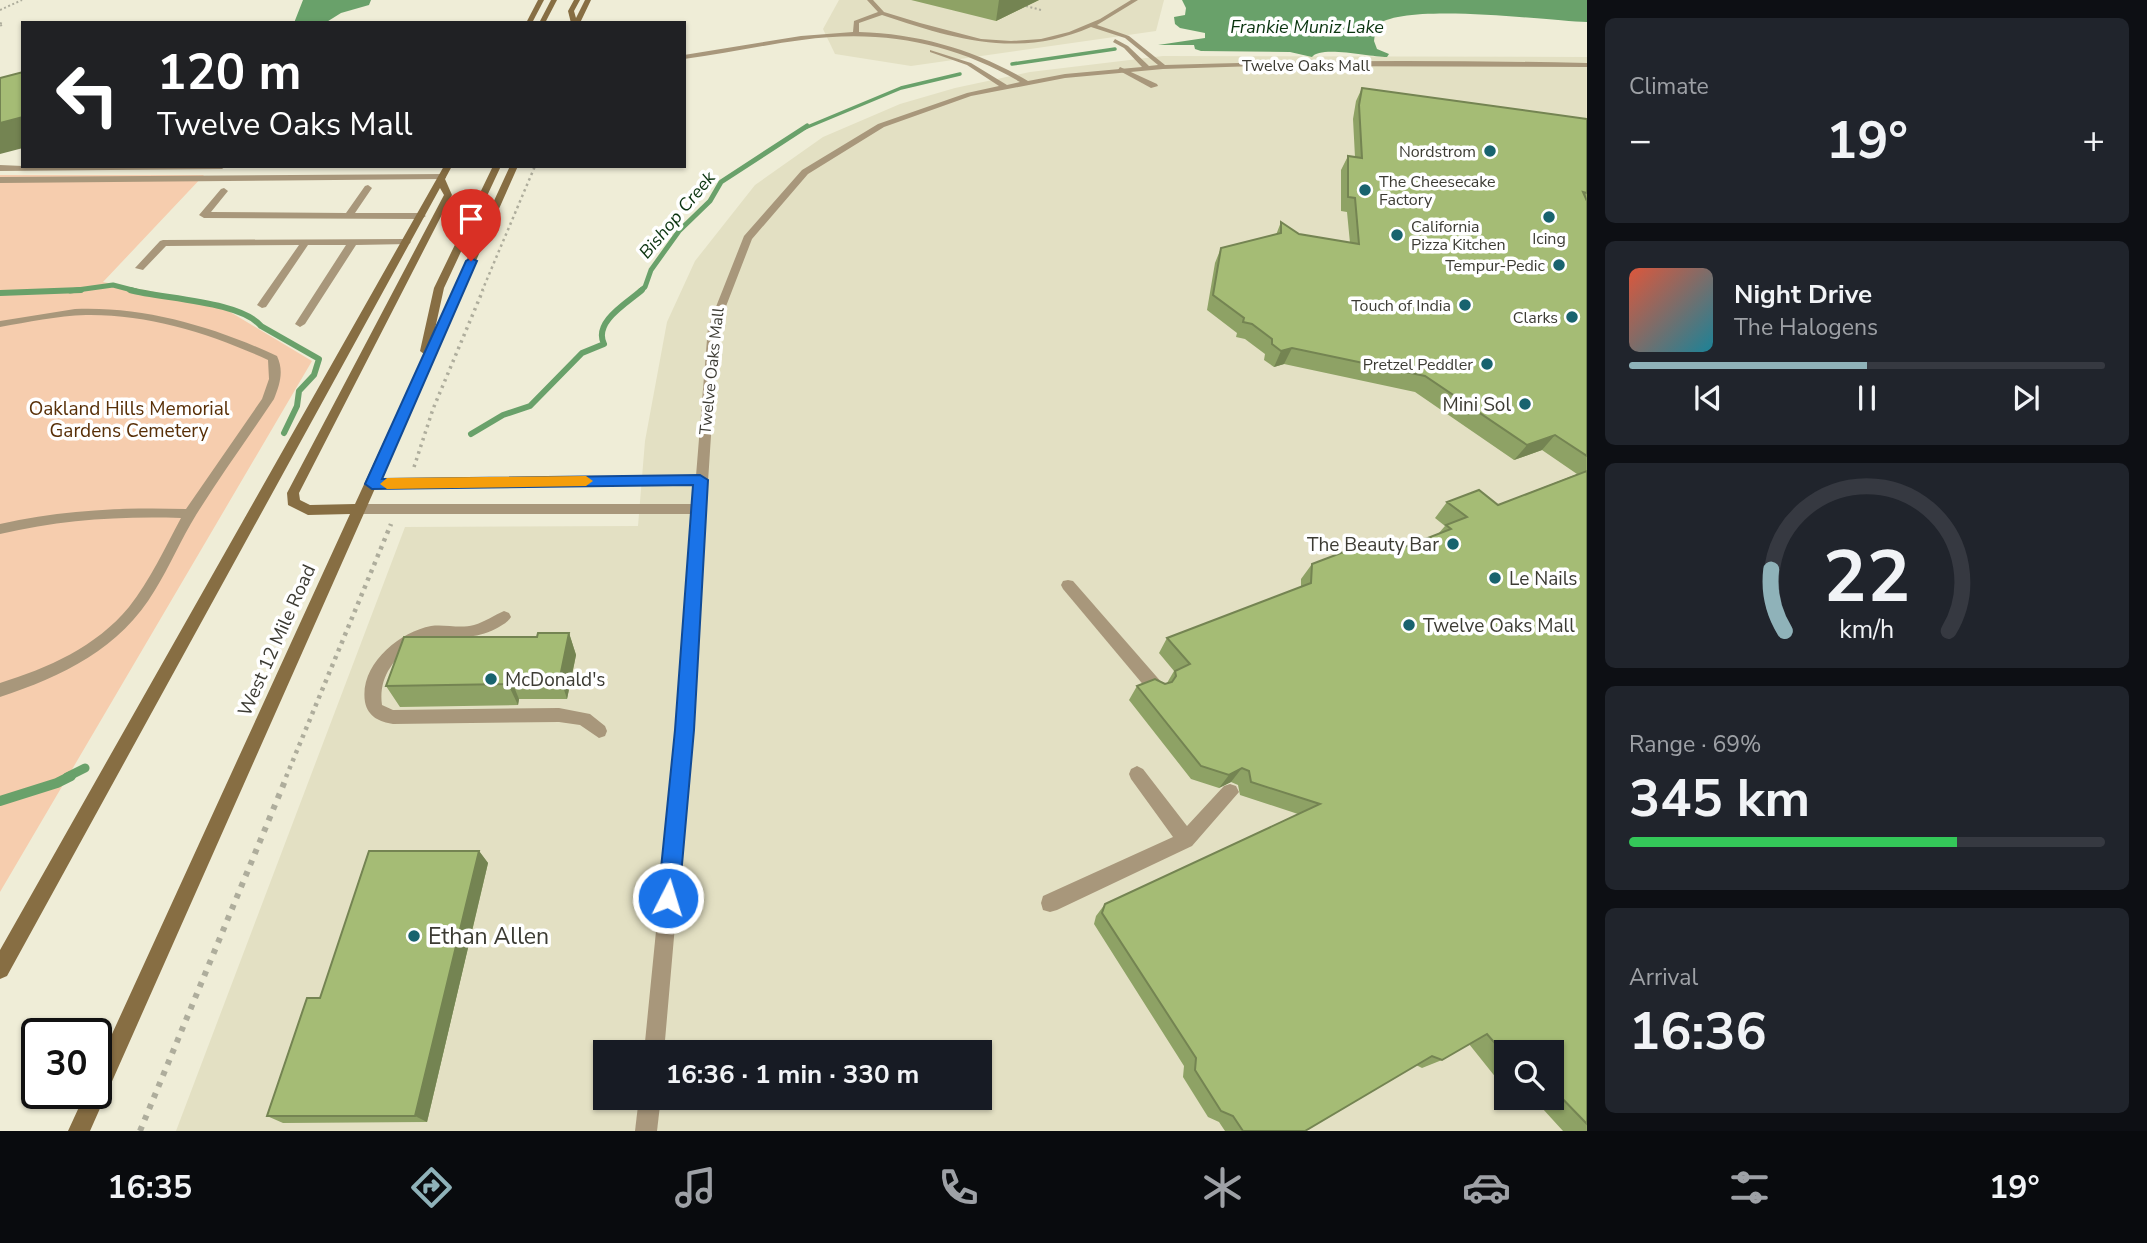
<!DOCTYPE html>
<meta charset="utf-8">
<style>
body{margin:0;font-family:"Nunito Sans",sans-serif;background:#20242c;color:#f1f3f6;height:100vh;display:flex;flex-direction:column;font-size:26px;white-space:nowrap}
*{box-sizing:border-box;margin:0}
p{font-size:23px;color:#9ea1a6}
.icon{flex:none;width:38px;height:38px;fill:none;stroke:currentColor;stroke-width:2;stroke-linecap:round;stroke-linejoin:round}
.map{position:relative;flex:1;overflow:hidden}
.side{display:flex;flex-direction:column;gap:18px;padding:18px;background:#0d0f14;width:560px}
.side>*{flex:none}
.top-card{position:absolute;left:21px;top:21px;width:665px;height:147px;border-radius:0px;box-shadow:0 2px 5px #0004;background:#202124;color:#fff;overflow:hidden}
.buttons{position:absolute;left:1494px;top:1040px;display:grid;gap:14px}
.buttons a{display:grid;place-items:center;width:70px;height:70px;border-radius:0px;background:#171b24;box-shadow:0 2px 5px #0004;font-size:35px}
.speed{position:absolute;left:21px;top:1018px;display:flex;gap:14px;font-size:35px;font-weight:700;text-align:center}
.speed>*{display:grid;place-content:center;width:91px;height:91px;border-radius:50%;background:#171b24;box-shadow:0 2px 5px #0004;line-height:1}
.speed .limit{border:4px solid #111;border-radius:10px;background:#fff;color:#111}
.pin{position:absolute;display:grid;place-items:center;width:60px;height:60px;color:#fff;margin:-72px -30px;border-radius:50% 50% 50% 0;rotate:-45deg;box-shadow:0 0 7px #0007}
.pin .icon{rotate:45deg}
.me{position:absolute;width:77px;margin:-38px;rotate:5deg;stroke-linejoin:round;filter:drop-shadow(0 0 5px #0008)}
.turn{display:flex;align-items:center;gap:24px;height:147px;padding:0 21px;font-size:32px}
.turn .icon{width:91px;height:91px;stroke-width:2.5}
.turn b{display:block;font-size:49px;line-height:60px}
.big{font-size:52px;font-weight:700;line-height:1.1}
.side .card{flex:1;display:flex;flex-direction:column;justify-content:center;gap:10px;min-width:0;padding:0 24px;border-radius:10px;background:#20242c}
.side .dial{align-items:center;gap:0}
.dial svg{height:182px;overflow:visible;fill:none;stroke:#363941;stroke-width:7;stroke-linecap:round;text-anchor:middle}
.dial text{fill:#f1f3f6;stroke:none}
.song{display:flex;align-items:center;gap:21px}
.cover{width:84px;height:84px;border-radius:10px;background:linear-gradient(135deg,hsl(10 70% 55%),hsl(190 70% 35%))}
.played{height:7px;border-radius:4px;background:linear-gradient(90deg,#8fb2b9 50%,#363941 50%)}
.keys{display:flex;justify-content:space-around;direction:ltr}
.heat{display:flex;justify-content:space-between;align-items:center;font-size:38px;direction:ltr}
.charge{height:10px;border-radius:5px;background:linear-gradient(90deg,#34c759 69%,#363941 0)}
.trip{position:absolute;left:593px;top:1040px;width:399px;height:70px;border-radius:0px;background:#171b24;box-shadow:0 2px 5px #0004;font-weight:700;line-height:70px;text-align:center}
.tab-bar{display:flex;height:112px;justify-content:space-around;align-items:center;background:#090b0e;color:#9ea1a6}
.tab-bar .icon{width:49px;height:49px}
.tab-bar .active{color:#8fb2b9}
.tab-bar b{font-size:32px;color:#f1f3f6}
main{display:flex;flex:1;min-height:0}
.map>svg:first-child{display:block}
.built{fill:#e3e0c3;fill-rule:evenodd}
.green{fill:#f6cdae}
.water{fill:#69a16a}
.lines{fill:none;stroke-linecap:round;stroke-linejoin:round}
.stream-far4{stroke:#69a16a;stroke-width:3.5}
.stream-far3{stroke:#69a16a;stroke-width:5}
.stream-far2{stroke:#69a16a;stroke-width:6}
.stream-far1{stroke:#69a16a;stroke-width:9}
.stream{stroke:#69a16a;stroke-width:10}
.path-far4{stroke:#aead9c;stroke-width:2;stroke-dasharray:2 2.5;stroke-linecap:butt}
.path-far3{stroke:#aead9c;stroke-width:2.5;stroke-dasharray:2.5 3.5;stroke-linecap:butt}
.path-far2{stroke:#aead9c;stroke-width:3.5;stroke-dasharray:2.5 4.5;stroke-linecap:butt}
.path-far1{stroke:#aead9c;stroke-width:4.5;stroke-dasharray:3.5 5;stroke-linecap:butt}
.path{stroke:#aead9c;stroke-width:6;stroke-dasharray:5 7;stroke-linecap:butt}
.lane{fill:#a8977b;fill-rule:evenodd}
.street{fill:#a8977b;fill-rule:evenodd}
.secondary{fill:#876e43;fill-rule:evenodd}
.wall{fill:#8ea265}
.shaded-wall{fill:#748452}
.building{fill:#a5bc75;stroke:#748452;stroke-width:2}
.route{fill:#1a73e8;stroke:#114b97;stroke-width:2}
.slow{fill:#f59e0b}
.poi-dot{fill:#18636e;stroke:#fff;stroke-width:2.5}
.labels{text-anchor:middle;stroke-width:7;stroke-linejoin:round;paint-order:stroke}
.far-street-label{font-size:16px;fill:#3c3b33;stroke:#fff}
.far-poi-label{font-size:16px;fill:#3c3b33;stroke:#fff;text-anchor:end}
.far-water-label{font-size:18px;font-style:italic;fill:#0a340f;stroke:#fff}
.poi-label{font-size:19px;fill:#3c3b33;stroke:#fff;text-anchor:start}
.park-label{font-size:19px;fill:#582f07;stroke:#fff}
.street-label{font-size:19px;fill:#3c3b33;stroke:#fff}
.near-poi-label{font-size:23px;fill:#3c3b33;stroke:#fff;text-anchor:start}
</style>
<main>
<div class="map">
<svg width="1587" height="1131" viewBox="0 0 1587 1131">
<rect width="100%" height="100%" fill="#efedd7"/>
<g class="built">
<path d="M839,0H1164L1156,31L911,66L835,54L823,29Z"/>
<path d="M1163,56L1587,57V1131H176L405,527L638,526L645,441L667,322L695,261L755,185L823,137L900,104L955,88L1030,72ZM606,1052H980V1097H606ZM1507,1052H1552V1097H1507Z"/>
</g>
<path class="green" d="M0,175H204L103,282L217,304L312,361L0,892Z"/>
<g class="water">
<path d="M303,0H371L369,5L341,13L325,23H294Z"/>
<path d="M1182,0H1587V22C1548,21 1402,1 1376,26L1374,41L1377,49L1389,54L1387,57C1371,57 1320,45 1312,57L1290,52L1201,51L1195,49L1194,45H1158L1205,38V33L1180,28L1175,24L1174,17L1185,15L1186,8Z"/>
</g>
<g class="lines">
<g class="stream-far4">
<path d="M1012,64L1115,49"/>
<path d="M805,128L901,88L960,74"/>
</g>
<g class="stream-far3">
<path d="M70,291L113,285L136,291"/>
<path d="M640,291L645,287L651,270L679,231L710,201L721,182L807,126"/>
</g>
<g class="stream-far2">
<path d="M130,290C163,299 240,301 261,326L319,359L314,375L299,391L297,406L284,433"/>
<path d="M0,293L81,290"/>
<path d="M471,434L503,415L530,406L582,353L604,344C593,322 627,303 642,290"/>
</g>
<path class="stream-far1" d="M67,777L85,768"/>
<path class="stream" d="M0,801L57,783L71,776"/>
<g class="path-far4">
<path d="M1026,6L1041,10"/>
<path d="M0,10L22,0"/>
<path d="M0,23L3,24L0,26"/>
</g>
<path class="path-far3" d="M482,291L535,166"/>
<path class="path-far2" d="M414,467L433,409L483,290"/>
<path class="path-far1" d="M286,777L391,524"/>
<path class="path" d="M140,1131L287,776"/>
<g class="lane">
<path d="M1120,67L1157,84L1158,86L1151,88L1118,70Z"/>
<path d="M0,165L23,166H226L222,169L0,171Z"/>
<path d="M446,174V178L443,179L0,183V177Z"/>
<path d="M368,185L372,188L355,213H421L426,216L421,219L204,218L199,215L221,189L224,188L228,191L211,212L346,213L365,186Z"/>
<path d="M406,239L411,242L409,244L356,245L305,324L300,327L295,324L346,245H308L266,307L262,308L257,305L299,245L166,246L143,270L135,268L160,241L163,240Z"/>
<path d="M75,309C144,306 215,327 277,356C284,371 280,384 274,399C248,438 221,475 196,515C181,539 170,566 155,590C120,649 63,676 0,697V683C48,668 96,647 129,607C150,580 165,548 181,518C119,516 60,520 0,534V524C62,510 123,507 186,509L262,399L269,379L268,360C212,334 148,314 86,315C57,316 28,322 0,327V321Z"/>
<path d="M1068,580L1073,581L1163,684L1165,689L1163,694L1157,696L1151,694L1063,589L1061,585L1063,581Z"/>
<path d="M504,611L509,613L511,617C508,622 504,624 499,627C460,650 419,622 390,668C383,678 380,692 382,705L393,710L559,708L590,714L605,726L607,731L605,736L599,738L580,725L559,722L393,724C380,722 368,717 365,702C359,665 399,632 431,626C445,624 460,629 474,625C485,622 494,615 504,611Z"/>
<path d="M1137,766L1143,769L1187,826L1224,786L1230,784L1236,786L1239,792L1192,846L1057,910L1050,912L1043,910L1041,903L1043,896L1173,837L1131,779L1129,774L1131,769Z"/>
</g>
<g class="street">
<path d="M867,0H873L884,12L920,23L981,39L1011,41L1041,39L1069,32L1100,19L1131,0H1138L1097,25L1129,36L1165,65C1306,60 1447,60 1587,63V67L1257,66L1163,69L1065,78L971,96L884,127L808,174L752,239L718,327L692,730L664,1052H644L676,730L693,514H360L353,509L360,504H694L695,484L372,488L366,484L372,480L696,476L708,327L744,236L802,170L878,124L967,93L999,86L967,65L930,52V50L971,63L1007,85L1020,82C952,42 880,29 802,40C762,45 724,54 684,59V55L801,36L853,32L854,21L878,12ZM882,15C954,39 1018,59 1091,27L1125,38L1158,65L1149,66L1128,46L1115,39L1113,42L1124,48L1142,67L1065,74L1028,81C975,50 921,34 859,32V23Z"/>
<path d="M639,1097H661L657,1131H635Z"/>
</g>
<g class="secondary">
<path d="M538,0H544L532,23H526Z"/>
<path d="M551,0H557L545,23H539Z"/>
<path d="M574,0H580L574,11L576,18L585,0H591L580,23H571L568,11Z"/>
<path d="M444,166H452L445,179L452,195L299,493L300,500L310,505L355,504L424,354L420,351L434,288L493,166H501L444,288L435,329L510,166H518L90,1131H68L85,1094H96V1069L350,514L308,515L288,505L287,493L444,195L440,188L7,976L0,979V950Z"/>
</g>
</g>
<g class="wall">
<path d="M911,0H1039L996,21Z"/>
<path d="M1362,88L1587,119V1131H1563L1532,1097H1552V1052H1507V1086L1501,1084L1469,1044L1442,1060L1422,1068L1416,1065L1305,1131H1225L1219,1122L1208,1117L1183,1077L1184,1066L1094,924L1096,916L1105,904L1298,814L1240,795L1238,785L1231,782L1219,788L1191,779L1129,700L1137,686L1167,683L1174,671L1159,653L1167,638L1301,587V579L1312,564L1397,550L1438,534L1445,526L1435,518L1447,502L1498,505L1577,474L1542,450L1514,460L1415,392L1284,364L1274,367L1264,360L1265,354L1245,339L1236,337L1237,333L1207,310L1215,263L1221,248L1276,235L1281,222L1299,234L1350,243L1347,212L1341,211V170L1348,156L1355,157L1353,119L1356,101Z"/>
<path d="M569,633L576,655L567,699H519L518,705L400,707L386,686L537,637Z"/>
<path d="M479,851L488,863L427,1122L283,1123L267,1116Z"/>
</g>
<g class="shaded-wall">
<path d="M999,0H1039L996,21Z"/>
<path d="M23,117V148L0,154V123Z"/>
<path d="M1292,348L1284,364L1274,367L1281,351Z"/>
<path d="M1555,435L1542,450L1514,460L1527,445Z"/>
<path d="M569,633L576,655L567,699L560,677Z"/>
<path d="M510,677L519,699L518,705L508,684Z"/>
<path d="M1242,768L1231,782L1219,788L1229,775Z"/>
<path d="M479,851L488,863L427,1122L415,1116Z"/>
</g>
<g class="building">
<path d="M23,72V117L0,123V78Z"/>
<path d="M1362,88L1587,119V193L1583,192L1587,201V456L1555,435L1527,445L1425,376L1292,348L1281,351L1272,344V339L1252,324L1243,322L1244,318L1213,295L1221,248L1281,233V222L1299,234L1359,244L1355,198L1348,197V156L1362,158L1359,105Z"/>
<path d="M1587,471V1124L1552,1088V1052H1507V1057L1487,1034L1442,1060L1432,1056L1305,1131H1243L1233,1116L1221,1111L1195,1070L1196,1058L1102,913L1105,904L1320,804L1251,782L1249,771L1242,768L1229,775L1201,766L1137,686L1155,679L1165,684L1172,682L1176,676L1175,671L1190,664L1167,638L1311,583L1312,564L1367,543L1397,550L1451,529L1446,525L1467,517L1447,502L1479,490L1498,505Z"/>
<path d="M538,633H569L560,677H510L508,684L386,686L404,637H537Z"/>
<path d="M369,851H479L415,1116H267L307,998H320Z"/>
</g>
<path class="route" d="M471,258L477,261L382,479L700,475L708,480L694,730L679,898L676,906L668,909L661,906L658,898L675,730L693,485L372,489L365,484L466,261Z"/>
<path class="slow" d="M586,476L593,481L586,486L387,489L380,484L387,478Z"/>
<g class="poi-dot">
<circle cx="1490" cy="151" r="7"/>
<circle cx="1365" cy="190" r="7"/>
<circle cx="1549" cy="217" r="7"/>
<circle cx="1397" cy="235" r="7"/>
<circle cx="1559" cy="265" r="7"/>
<circle cx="1465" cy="305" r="7"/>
<circle cx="1572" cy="317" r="7"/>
<circle cx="1487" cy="364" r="7"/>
<circle cx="1525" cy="404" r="7"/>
<circle cx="1453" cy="544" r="7"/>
<circle cx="1495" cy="578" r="7"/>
<circle cx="1409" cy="625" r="7"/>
<circle cx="491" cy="679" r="7"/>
<circle cx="414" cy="936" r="7"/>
</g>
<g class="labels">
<g class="far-street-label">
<text x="1306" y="71">Twelve Oaks Mall</text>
<text transform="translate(711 371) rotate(-84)" y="6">Twelve Oaks Mall</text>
</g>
<g class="far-poi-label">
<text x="1476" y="157">Nordstrom</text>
<text x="1379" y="187" text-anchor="start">The Cheesecake<tspan x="1379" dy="18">Factory</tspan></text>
<text x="1411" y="232" text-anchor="start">California<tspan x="1411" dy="18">Pizza Kitchen</tspan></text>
<text x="1549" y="244" text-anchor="middle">Icing</text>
<text x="1545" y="271">Tempur-Pedic</text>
<text x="1451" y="311">Touch of India</text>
<text x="1558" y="323">Clarks</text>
<text x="1473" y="370">Pretzel Peddler</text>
</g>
<g class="far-water-label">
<text x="1307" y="33">Frankie Muniz Lake</text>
<text transform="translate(677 215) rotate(-50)" y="6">Bishop Creek</text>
</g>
<g class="poi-label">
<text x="1511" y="411" text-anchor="end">Mini Sol</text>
<text x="1439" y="551" text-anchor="end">The Beauty Bar</text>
<text x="1509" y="585">Le Nails</text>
<text x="1423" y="632">Twelve Oaks Mall</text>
<text x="505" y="686">McDonald's</text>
</g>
<g class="park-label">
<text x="129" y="415">Oakland Hills Memorial<tspan x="129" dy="22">Gardens Cemetery</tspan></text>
</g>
<g class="street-label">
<text transform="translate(276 640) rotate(-66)" y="7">West 12 Mile Road</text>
</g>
<g class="near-poi-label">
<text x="428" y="944">Ethan Allen</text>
</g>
</g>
</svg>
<div class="buttons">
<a><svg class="icon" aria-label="search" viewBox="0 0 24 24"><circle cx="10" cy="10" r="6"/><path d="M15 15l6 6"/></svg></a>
</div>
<div class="speed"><div class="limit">30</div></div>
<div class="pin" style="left:471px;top:261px;background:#d93025"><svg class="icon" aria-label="arrive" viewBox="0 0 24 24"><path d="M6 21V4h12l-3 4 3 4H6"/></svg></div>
<svg class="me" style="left:668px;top:898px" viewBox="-20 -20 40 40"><circle r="17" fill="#1a73e8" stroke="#fff" stroke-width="3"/><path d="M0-11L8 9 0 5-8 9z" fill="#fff"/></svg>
<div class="trip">16:36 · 1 min · 330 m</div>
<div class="top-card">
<div class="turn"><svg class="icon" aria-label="left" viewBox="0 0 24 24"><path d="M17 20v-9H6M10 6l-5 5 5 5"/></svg><div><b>120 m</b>Twelve Oaks Mall</div></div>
</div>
</div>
<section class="side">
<div class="card"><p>Climate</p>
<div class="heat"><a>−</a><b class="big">19°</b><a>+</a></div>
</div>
<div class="card">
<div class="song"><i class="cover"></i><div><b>Night Drive</b><p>The Halogens</p></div></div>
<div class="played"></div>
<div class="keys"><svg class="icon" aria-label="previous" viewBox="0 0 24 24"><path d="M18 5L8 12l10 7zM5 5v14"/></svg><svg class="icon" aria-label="pause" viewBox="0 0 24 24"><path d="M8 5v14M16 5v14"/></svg><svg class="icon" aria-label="next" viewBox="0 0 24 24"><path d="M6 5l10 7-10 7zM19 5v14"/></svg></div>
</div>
<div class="card dial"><svg viewBox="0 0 100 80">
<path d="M14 69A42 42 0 1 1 86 69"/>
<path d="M14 69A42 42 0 0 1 8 42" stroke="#8fb2b9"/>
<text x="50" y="56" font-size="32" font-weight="700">22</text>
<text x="50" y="72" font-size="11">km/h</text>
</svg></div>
<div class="card"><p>Range · 69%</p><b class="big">345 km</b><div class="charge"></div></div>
<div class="card"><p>Arrival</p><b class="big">16:36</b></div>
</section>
</main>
<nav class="tab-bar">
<b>16:35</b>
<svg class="icon active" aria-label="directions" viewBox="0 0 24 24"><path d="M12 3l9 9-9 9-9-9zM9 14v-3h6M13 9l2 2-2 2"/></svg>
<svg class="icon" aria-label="music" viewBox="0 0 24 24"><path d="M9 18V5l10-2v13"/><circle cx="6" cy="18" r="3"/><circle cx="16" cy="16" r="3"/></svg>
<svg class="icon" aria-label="phone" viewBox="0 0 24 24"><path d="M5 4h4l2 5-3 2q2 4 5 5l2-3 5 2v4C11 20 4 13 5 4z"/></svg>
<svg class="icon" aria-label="climate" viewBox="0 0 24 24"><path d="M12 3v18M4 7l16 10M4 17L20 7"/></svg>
<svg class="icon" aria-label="car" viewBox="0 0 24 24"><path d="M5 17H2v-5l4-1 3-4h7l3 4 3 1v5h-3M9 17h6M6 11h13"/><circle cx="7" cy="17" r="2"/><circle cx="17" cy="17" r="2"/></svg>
<svg class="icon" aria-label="filters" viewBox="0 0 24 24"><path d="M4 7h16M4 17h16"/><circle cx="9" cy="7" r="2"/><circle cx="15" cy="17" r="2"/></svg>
<b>19°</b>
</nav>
